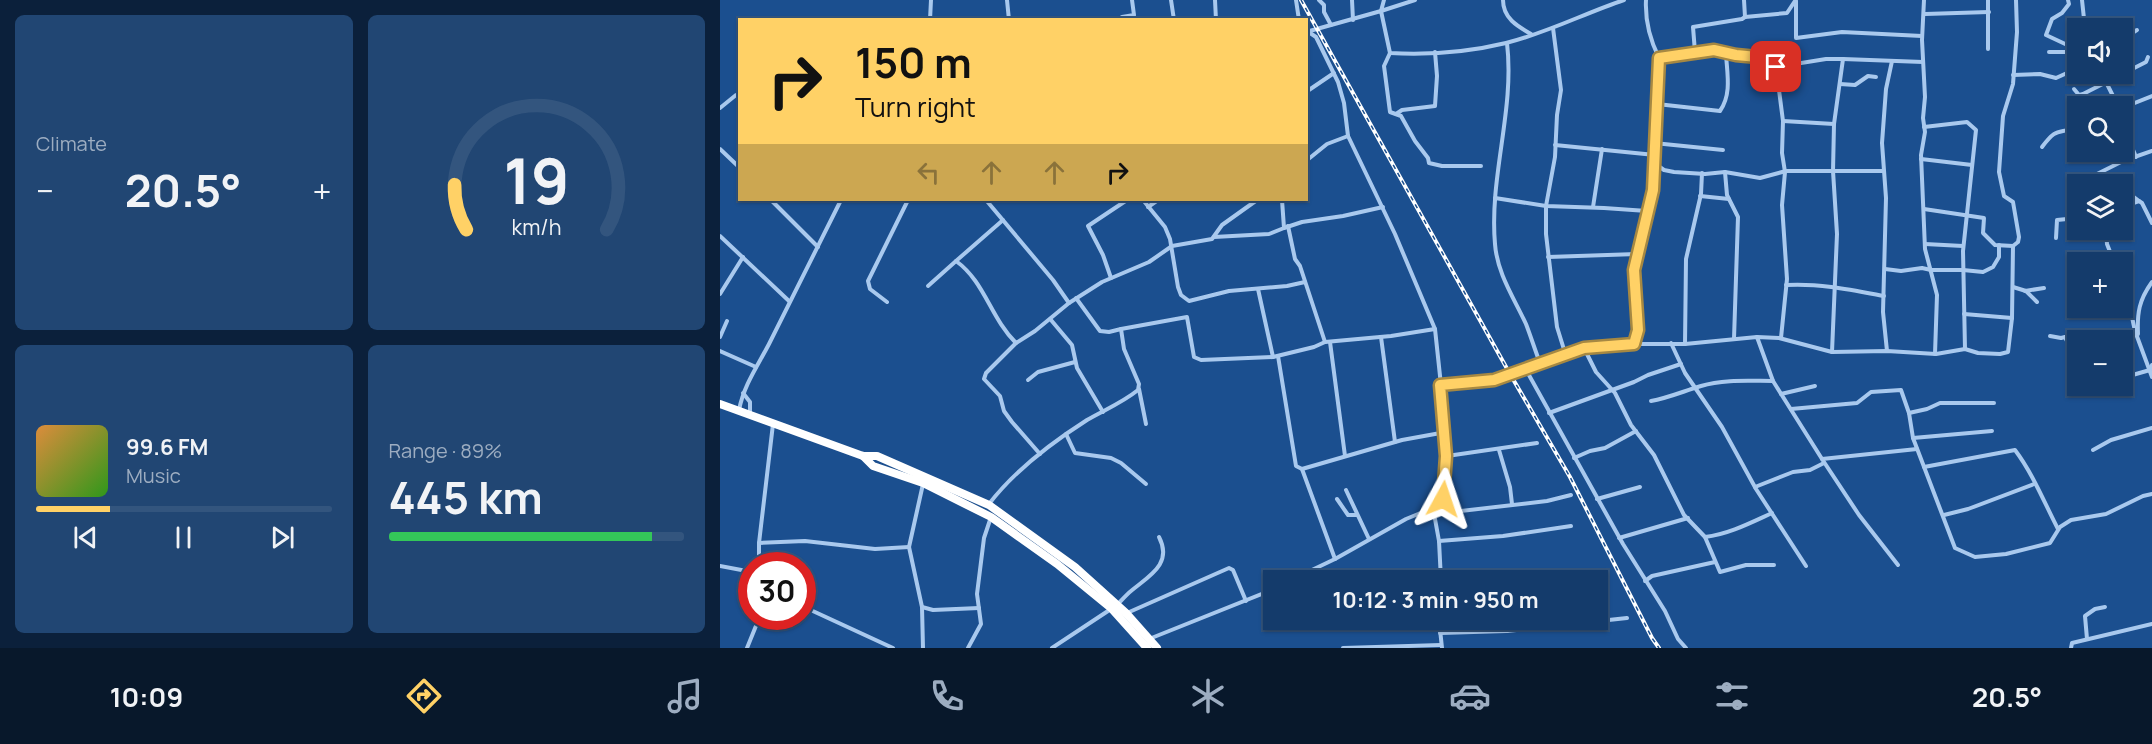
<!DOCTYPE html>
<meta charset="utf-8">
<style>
body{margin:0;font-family:Manrope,sans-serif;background:#214673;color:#f1f3f6;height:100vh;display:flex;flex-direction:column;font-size:22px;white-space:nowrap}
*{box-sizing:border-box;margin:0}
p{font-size:20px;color:#9dadc1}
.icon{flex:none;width:33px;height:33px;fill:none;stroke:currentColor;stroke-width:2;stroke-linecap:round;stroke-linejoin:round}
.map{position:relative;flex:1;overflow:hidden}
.sheet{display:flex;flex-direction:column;gap:15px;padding:15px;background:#0b203b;width:720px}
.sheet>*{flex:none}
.top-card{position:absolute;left:18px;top:18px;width:570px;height:183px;border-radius:0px;box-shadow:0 2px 4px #0004,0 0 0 2px #33557e;background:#ffd166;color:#111;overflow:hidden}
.fabs{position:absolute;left:1347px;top:18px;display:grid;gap:12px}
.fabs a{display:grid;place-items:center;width:66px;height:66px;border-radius:0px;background:#143b6b;box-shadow:0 2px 4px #0004,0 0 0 2px #33557e;font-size:30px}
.speed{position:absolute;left:18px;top:552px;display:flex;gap:12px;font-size:30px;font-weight:700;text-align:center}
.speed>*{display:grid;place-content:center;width:78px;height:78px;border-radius:50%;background:#143b6b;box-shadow:0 2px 4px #0004,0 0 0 2px #33557e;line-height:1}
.speed .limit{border:9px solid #d22;background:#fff;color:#111}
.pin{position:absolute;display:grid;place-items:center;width:51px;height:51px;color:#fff;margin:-26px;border-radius:12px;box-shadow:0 3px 9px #0006}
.me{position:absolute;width:66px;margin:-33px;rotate:5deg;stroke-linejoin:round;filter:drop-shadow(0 0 4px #0008)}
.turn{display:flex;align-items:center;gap:21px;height:126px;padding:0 18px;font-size:27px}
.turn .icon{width:78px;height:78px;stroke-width:2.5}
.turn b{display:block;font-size:42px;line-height:51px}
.lanes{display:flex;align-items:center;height:57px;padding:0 18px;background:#0003;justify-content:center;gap:30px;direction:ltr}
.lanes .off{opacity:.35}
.big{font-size:45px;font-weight:700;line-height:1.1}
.sheet .widget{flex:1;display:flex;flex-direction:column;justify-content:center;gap:9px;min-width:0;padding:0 21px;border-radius:9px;background:#214673}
.sheet .dial{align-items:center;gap:0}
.dial svg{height:156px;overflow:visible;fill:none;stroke:#33557e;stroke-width:7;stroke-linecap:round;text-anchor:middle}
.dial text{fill:#f1f3f6;stroke:none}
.song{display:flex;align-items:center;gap:18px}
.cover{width:72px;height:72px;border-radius:9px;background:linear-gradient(135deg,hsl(30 70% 55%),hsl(110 70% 35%))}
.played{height:6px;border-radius:3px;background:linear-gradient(90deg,#ffd166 25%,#33557e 25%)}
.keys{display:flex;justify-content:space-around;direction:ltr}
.heat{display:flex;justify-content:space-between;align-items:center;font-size:33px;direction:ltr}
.charge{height:9px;border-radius:4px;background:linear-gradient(90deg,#34c759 89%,#33557e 0)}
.sheet .tiles{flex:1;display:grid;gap:15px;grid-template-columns:repeat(2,1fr)}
.trip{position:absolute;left:543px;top:570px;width:345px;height:60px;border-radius:0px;background:#143b6b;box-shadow:0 2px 4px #0004,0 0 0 2px #33557e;font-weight:700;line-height:60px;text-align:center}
.dock{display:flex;height:96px;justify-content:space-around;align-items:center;background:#08182b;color:#9dadc1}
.dock .icon{width:42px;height:42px}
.dock .active{color:#ffd166}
.dock b{font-size:27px;color:#f1f3f6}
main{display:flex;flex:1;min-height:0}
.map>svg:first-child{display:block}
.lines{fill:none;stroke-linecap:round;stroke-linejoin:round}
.street{stroke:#a9c9ee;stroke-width:4}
.highway{stroke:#fff;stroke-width:8}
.rail-casing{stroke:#fff;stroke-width:4}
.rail{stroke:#1b4f8f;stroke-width:1.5;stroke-dasharray:4.5;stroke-linecap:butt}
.route-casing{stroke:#a68842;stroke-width:15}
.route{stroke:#ffd166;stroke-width:10}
</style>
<main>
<section class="sheet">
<div class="tiles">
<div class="widget"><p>Climate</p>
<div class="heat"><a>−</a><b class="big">20.5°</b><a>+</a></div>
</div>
<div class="widget dial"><svg viewBox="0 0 100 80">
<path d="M14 69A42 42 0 1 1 86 69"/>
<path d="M14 69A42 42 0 0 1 8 46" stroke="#ffd166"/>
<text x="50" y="56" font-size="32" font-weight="700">19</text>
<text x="50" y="72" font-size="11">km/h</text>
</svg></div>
<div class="widget">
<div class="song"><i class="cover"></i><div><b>99.6 FM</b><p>Music</p></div></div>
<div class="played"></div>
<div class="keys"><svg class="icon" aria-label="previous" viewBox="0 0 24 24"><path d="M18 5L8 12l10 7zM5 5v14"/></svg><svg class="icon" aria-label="pause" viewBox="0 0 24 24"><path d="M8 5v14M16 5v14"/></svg><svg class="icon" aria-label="next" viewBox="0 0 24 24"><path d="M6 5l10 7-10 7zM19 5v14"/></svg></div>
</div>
<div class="widget"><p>Range · 89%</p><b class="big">445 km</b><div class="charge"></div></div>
</div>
</section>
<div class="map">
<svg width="1432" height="648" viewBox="0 0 1432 648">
<rect width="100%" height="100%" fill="#1b4f8f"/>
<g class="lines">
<g class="street">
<path d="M287,0L289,20"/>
<path d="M451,0L454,20"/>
<path d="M495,0L496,20"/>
<path d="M576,0L579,20"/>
<path d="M599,0L604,5V12L611,25"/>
<path d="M632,0L633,20"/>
<path d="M664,0L661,11L695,0"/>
<path d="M783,0C783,18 797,26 811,34"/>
<path d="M926,0C925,20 930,40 939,58L994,50L1016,55L1048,58L1056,67L1063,121L1062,153L1065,172L1062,205L1067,279L1061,338"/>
<path d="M1204,0L1202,40L1205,97L1203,118L1205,132L1201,155L1205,249L1217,295L1215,354"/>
<path d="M1348,0L1349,4L1342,13L1332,19L1326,35L1358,50"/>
<path d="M1362,0L1365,28"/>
<path d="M1076,1V38L1122,32L1202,36"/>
<path d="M1205,14L1269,12"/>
<path d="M402,17L414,15L412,0"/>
<path d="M1025,17L1067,13L1075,1"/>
<path d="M210,20L211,0"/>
<path d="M833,28L841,90L837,115L835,157L826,206V234L837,327L846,356"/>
<path d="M586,32L661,11L670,53C708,55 749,52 786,43C827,33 865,13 904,0"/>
<path d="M1402,36L1409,35L1417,30"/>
<path d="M787,43C795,110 769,176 775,244C777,273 794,298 806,324C811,337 815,350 820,363"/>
<path d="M1268,49V0"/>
<path d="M975,52L973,27L1022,19L1025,17L1024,0"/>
<path d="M1329,52H1348L1354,50"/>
<path d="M670,53L664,66L670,112L681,116L695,141L708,158L709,163L722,166H761"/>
<path d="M1123,59L1203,62"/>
<path d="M1382,74L1398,106"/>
<path d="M1293,75L1320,74L1336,78L1358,68"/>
<path d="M1120,84L1135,85L1148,76L1156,77"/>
<path d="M1354,89L1359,95L1363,94L1426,62L1428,57"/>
<path d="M586,92L614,73"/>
<path d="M937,104L1000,111C1012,94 1007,73 1006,54"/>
<path d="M0,108L16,95"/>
<path d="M1402,108L1432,96"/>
<path d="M676,114L682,110L715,106L717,76L715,52"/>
<path d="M1063,121L1114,124"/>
<path d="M1402,123L1416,157"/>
<path d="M1204,127L1247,122L1256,130L1243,251L1245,349"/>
<path d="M934,143L1003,150"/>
<path d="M835,145L935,155"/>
<path d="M1322,147C1338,126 1337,135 1358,127"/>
<path d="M0,149L20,168"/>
<path d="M1201,159L1252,165"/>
<path d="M586,161L607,144L628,136"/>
<path d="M934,163L944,170L954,172L985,174L1005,172L1040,178L1066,171H1113L1114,124L1123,59H1106L1056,67"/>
<path d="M1005,172L1007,195L1018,217L1014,339"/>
<path d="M1372,184L1371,177L1403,161L1432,151"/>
<path d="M1384,184L1402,180L1406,191L1419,201"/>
<path d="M980,196L1009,199"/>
<path d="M775,198L826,206L884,208L927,211"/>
<path d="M51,200L98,247"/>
<path d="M266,200L333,280L349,303"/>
<path d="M423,200L445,227L450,239L458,287L461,295L469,301L509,291L567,286L585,282"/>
<path d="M428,207L438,200"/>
<path d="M873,207L882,149"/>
<path d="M1402,207L1419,201L1422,203L1432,223"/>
<path d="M1204,209L1264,218L1263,233L1275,245L1293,246"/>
<path d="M283,220L236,261C265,282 270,317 296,343"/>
<path d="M568,226L575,259L580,266L605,342"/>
<path d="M564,228L582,222L623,216L663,207"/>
<path d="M1386,230L1387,244L1394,262"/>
<path d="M0,236L69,301"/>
<path d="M494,237L549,234L564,228L562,200"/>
<path d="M1336,238L1337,220L1347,219L1358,214"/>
<path d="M1205,244L1243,246"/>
<path d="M828,257L917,254"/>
<path d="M1165,269L1181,271L1202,268L1211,270H1243L1263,272L1273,267L1279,257V245"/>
<path d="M391,278L383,255L368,226L407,200"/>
<path d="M1402,283L1407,294L1415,331"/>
<path d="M1066,285C1099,283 1132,290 1164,296"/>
<path d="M208,286L236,261"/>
<path d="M1293,287L1306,291L1317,302"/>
<path d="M538,289L553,357"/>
<path d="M1305,291L1324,288"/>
<path d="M0,294L23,257"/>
<path d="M356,298L380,331L389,332L401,329"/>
<path d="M167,302L150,289L148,281L188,200"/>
<path d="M1244,314L1292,318"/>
<path d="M331,320L352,345L357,368L383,412"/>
<path d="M1418,334C1417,313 1419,300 1432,282"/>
<path d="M1330,336L1341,338L1345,337L1351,349L1358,350"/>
<path d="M0,337L7,321"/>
<path d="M661,337L675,442"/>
<path d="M1037,337L1053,381L1102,459L1139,515L1178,565"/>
<path d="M1389,340L1415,331L1432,377"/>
<path d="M610,342L625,456"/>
<path d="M951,343L965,373L1002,427L1036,489L1086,566"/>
<path d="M914,344L918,330L914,270L933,190L939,58"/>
<path d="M965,344L966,259L981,194L982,173"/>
<path d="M864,348L876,372L895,393L911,425L934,455L964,515L985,537L1000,572L1026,565H1054"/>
<path d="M0,351L36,367"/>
<path d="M1167,351L1163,312L1166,198L1162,143L1166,89L1172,61"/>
<path d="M1112,352L1117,234L1113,171H1163"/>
<path d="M558,356L576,466L582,469L615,559"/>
<path d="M805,368L903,544L945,611L958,639L966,648"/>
<path d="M1402,378L1430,370L1432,365"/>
<path d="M308,380L318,372L355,362"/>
<path d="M720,385L774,380L805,368L846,356L864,348L914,344H965L1037,337L1059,338L1112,352L1167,351L1216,354L1245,349L1258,353L1280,354L1288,352L1292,318L1293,246L1298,242L1299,237L1293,202L1284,196L1279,172L1283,116L1293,84L1297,32L1296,0"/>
<path d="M1377,387L1381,386"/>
<path d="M419,389L426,424"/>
<path d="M23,393L30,402V415"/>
<path d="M1061,394L1095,386"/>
<path d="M931,401C948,398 964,391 981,386C1003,379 1030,381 1053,381"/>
<path d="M1071,409L1137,403L1151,392L1181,390L1189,413L1193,438L1235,548L1255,557L1286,554L1330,543L1340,527L1351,520L1386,514L1423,496L1432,494"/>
<path d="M19,410C24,385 37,367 49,344C73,296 97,248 121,200"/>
<path d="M829,413L914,382L928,375L961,364"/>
<path d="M1189,413L1207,409L1220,403H1274"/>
<path d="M346,434L355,453L391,458L401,463L426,484"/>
<path d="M1193,438L1272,431"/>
<path d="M779,450L790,487L792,504"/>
<path d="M1373,450L1391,440L1432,428"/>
<path d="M320,454L292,422L284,411L280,396L264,379L266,373L296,343L315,331L349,303L382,282L429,262L452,246L492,239L502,225L537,200"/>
<path d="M727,456L817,443"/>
<path d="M854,458L870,451L885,448L916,431"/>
<path d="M1102,459L1197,449"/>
<path d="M1204,467L1295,450C1313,474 1324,502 1338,529"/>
<path d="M582,469L682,440L726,432"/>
<path d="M203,484L189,547L202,607L203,648"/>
<path d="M1035,487L1073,472L1090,470L1104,463"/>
<path d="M626,490L649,539"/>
<path d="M617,499L628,515H637"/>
<path d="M877,499L920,487"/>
<path d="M269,504C295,470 331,443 367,420C384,410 402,403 418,390L419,384L404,349L401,329L467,317L474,357L481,360L553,357L594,347L605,342L671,336L715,329"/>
<path d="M713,508L719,541L721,580"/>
<path d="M715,514L827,501L851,495"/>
<path d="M1224,515L1248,509L1314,484"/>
<path d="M985,537C1009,534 1030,523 1052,513"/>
<path d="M899,538L968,518"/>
<path d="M719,541L783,536L851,526"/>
<path d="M39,543L85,541L155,549L189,547"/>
<path d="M0,566L32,572"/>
<path d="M39,566V543L53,424"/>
<path d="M571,580L615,559L686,519L713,508L723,499L727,456L726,432L715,329L675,234L628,136L624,103L618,82L596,37L590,33"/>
<path d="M870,580L887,579"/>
<path d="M925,581L932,576L995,562"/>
<path d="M397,605C402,600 406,595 411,591C429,576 453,564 439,537"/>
<path d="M82,606L173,648"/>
<path d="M202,607L213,610L259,608"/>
<path d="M407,613L509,568L513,570L526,601"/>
<path d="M719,620L722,648"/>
<path d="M787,620V631"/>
<path d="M720,633L787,631L907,618"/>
<path d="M429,639L554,589"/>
<path d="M1367,639L1365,616L1375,609L1385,607"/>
<path d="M27,648L40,616"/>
<path d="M248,648L261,624L257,594L264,538L271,517"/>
<path d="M332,648L391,609"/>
<path d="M623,648L721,645"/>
<path d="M1351,648L1352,643L1432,624"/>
</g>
<g class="highway">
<path d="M0,404L143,456H157L269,505L355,567L406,613L437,648"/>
<path d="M143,456L153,466L203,483L271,517L337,564L392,609L427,648"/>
</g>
<g class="rail-casing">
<path id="rail" d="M581,0L790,374L850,477L932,638L939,648"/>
</g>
<use href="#rail" class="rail"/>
</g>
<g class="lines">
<g class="route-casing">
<path id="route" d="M723,499L726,456L720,385L774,380L864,348L914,344L918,330L914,270L933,190L939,58L994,50L1016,55L1048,58L1056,67"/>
</g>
<use href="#route" class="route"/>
</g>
</svg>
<div class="fabs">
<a><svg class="icon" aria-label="sound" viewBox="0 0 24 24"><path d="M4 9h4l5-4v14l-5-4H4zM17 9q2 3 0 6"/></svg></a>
<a><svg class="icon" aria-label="search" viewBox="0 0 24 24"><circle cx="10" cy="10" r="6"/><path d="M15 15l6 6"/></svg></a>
<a><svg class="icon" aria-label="layers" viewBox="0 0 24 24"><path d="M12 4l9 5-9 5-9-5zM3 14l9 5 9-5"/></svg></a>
<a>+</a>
<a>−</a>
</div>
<div class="speed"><div class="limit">30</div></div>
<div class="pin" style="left:1056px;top:67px;background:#d93025"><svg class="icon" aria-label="arrive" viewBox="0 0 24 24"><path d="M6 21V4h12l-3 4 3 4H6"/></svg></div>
<svg class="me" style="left:723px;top:499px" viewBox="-20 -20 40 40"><path d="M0-17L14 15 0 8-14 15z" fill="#ffd166" stroke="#fff" stroke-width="4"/></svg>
<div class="trip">10:12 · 3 min · 950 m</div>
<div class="top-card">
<div class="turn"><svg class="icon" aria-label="right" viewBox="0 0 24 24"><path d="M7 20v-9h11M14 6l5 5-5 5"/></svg><div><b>150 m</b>Turn right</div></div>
<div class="lanes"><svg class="icon off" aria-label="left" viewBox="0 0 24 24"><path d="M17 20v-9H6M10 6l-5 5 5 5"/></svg><svg class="icon off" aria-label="ahead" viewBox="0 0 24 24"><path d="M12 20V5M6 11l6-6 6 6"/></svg><svg class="icon off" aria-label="ahead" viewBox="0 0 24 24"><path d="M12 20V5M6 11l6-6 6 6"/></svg><svg class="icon" aria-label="right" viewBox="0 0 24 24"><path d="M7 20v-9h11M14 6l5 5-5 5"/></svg></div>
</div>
</div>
</main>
<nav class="dock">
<b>10:09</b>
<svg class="icon active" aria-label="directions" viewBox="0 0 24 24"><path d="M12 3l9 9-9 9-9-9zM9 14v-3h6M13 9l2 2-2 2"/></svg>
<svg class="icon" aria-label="music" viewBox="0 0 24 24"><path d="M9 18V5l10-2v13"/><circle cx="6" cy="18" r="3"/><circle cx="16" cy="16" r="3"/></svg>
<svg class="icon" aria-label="phone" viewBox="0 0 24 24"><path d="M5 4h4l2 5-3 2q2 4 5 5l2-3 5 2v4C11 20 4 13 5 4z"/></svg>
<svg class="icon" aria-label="climate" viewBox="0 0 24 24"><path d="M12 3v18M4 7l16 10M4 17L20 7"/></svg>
<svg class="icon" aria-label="car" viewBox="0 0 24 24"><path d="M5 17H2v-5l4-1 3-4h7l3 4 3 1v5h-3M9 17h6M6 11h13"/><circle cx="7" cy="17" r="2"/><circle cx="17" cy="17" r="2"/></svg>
<svg class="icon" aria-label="filters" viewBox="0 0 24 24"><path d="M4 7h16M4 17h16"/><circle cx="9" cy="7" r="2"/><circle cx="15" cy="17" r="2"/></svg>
<b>20.5°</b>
</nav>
